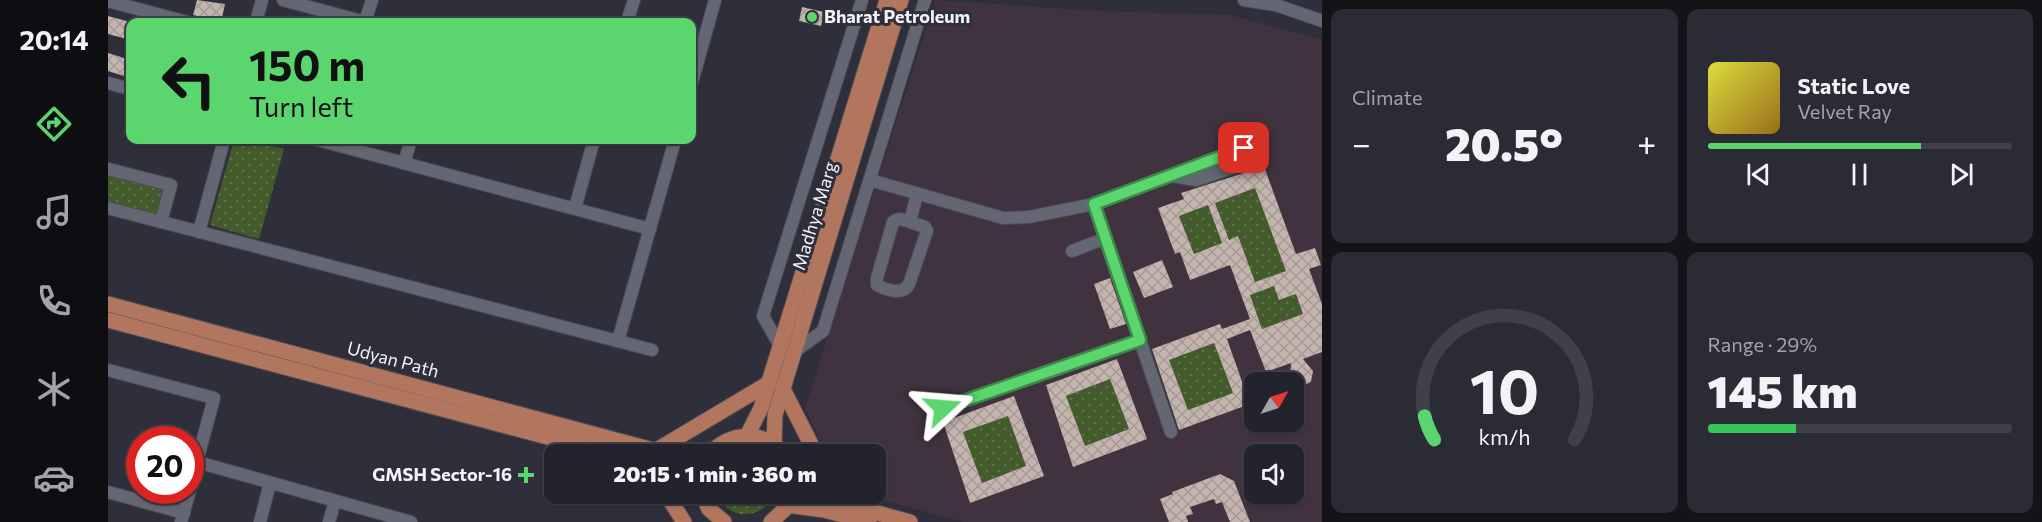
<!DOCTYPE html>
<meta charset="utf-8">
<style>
body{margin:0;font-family:Commissioner,sans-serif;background:#2a2b34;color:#f1f3f6;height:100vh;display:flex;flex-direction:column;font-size:22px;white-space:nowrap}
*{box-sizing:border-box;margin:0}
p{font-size:20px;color:#a2a4a9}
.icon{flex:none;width:33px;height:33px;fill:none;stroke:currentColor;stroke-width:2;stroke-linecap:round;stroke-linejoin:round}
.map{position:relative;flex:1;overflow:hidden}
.panel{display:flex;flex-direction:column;gap:9px;padding:9px;background:#131318;width:720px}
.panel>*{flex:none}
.guide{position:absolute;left:18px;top:18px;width:570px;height:126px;border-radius:12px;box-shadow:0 2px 4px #0004,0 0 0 2px #3f4048;background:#5bd56e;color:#111;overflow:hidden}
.needle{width:39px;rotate:51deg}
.tools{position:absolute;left:1136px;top:372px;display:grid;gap:12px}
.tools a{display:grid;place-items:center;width:60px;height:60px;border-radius:12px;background:#22232c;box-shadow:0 2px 4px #0004,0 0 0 2px #3f4048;font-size:30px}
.speed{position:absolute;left:18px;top:426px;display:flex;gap:12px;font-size:30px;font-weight:700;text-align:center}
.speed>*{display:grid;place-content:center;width:78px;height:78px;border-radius:50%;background:#22232c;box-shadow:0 2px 4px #0004,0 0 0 2px #3f4048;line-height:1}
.speed .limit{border:9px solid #d22;background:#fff;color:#111}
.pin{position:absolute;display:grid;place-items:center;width:51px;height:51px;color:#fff;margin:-26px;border-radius:12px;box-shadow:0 3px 9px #0006}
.me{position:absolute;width:66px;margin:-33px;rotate:71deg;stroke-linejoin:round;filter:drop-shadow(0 0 4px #0008)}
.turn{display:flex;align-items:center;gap:21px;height:126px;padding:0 24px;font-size:27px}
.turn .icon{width:78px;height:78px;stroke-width:2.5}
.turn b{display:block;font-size:42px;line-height:51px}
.big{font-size:45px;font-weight:800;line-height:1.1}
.panel .widget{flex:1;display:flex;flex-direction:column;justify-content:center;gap:9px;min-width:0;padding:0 21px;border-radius:12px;background:#2a2b34}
.panel .dial{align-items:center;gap:0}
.dial svg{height:156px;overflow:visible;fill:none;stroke:#3f4048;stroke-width:7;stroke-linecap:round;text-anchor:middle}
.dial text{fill:#f1f3f6;stroke:none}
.song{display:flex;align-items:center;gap:18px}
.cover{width:72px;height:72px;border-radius:9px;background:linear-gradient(135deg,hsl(60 70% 55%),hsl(40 70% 35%))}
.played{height:6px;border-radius:3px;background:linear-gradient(90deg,#5bd56e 70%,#3f4048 70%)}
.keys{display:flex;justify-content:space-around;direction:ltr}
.heat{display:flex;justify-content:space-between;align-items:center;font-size:33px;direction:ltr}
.charge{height:9px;border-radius:4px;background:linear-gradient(90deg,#34c759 29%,#3f4048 0)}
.panel .tiles{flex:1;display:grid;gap:9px;grid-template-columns:repeat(2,1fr)}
.trip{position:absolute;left:436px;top:444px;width:342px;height:60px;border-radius:12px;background:#22232c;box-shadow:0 2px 4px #0004,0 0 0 2px #3f4048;font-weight:800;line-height:60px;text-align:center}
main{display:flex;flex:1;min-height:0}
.tab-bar{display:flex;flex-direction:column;width:108px;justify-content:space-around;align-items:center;background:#0e0e12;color:#a2a4a9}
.tab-bar .icon{width:42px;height:42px}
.tab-bar .active{color:#5bd56e}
.tab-bar b{font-size:27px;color:#f1f3f6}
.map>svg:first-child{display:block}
.education{fill:#41323f;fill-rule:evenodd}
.park{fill:url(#park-dots)}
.building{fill:url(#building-cross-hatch);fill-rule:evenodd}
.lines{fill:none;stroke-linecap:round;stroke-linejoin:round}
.minor-casing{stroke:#4c4c55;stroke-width:14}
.major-casing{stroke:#4c4c55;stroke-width:17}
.minor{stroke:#656673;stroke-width:12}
.major{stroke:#b1765d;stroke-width:15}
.route-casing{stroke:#3b8a48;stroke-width:15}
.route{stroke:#5bd56e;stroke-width:10}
.poi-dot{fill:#5bd56e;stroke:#2e2f3a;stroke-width:2}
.labels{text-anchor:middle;stroke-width:6;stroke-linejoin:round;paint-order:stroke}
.poi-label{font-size:18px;font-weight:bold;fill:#f3f3fb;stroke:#2e2f3a;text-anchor:start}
.street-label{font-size:18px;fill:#f3f3fb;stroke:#2e2f3a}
</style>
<main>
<nav class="tab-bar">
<b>20:14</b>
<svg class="icon active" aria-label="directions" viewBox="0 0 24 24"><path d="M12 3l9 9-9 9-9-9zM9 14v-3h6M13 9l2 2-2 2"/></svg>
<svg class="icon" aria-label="music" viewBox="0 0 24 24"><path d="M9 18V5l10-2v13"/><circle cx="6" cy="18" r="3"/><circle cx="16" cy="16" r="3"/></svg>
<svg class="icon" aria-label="phone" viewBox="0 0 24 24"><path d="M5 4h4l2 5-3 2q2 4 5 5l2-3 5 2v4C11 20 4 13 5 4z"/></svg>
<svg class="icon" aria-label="climate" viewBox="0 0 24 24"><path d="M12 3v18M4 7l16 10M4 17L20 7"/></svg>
<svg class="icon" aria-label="car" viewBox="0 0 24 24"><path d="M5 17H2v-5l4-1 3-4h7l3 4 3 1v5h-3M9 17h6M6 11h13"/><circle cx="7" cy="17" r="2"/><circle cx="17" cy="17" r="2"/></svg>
</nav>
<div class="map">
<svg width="1214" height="522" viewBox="0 0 1214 522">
<defs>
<pattern id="park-dots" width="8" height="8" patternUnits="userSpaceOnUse" patternTransform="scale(1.5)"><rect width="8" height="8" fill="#435b2b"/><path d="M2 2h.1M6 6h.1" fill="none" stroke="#5f734b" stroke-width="1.8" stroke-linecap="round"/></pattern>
<pattern id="building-cross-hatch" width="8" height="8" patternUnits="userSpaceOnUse" patternTransform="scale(1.5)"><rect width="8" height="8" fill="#c4b4ae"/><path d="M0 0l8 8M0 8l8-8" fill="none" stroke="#a59995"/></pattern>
</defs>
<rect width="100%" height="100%" fill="#2e2f3a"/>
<path class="education" d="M827,0L991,11L1122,15L1214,40V522H855L753,494H768V454H718L697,408ZM1146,382H1185V422H1146ZM1146,454H1185V494H1146Z"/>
<g class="park">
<path d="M126,140H141L176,149L151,239L102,225Z"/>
<path d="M0,173L58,188L51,215L0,202Z"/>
<path d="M1147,188L1178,271L1147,282L1130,237L1121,240L1107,203Z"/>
<path d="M1100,205L1114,243L1086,254L1071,216Z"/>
<path d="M1166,286L1171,300L1188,294L1195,314L1154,329L1142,295Z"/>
<path d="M1106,343L1125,393L1080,410L1061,360Z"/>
<path d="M1002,379L1021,429L977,446L958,396Z"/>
<path d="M900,416L918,466L874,483L855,432Z"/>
<path d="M609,494H667C654,520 621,522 609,494Z"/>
</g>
<g class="building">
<path d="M89,0L117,4L113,22L85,15Z"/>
<path d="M694,7L716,12L713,26L691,21Z"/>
<path d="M0,16L22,22V40L0,34Z"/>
<path d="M0,53L22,60V78L0,71Z"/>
<path d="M1155,164L1188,254L1207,248L1213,265L1201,269L1214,304V352L1195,359L1205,371L1203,382L1194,386L1182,378L1183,363L1158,372L1142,330L1119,339L1142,404L1071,430L1044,349L1112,324L1114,329L1142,319L1122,265L1082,280L1072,252L1067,254L1050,208L1076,199L1073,193L1139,172ZM1147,188L1178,271L1147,282L1130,236L1121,240L1107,203ZM1100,205L1114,243L1086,254L1071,216ZM1166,286L1171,300L1188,294L1195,314L1154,329L1142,295ZM1106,343L1125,393L1080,410L1061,360Z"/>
<path d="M1054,260L1065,287L1036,298L1025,272Z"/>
<path d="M1002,278L1018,324L1002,329L986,284Z"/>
<path d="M1009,359L1039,439L965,467L938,385ZM1002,379L1021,429L977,446L958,396Z"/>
<path d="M906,396L936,476L862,503L835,422ZM900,416L918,466L874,483L855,432Z"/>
<path d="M1112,474L1126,481L1142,522H1122L1114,502L1108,504L1106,499L1082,507L1085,514L1078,516L1080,522H1061L1052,499L1065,494L1064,492Z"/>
</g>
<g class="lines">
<g class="minor-casing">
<g id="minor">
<path d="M175,0L257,22"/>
<path d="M1136,0L1168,5L1214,21"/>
<path d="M0,1L79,22"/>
<path d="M148,22L154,0"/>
<path d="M257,22L264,0"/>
<path d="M519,22L526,0"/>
<path d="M584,82L607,0"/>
<path d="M0,83L22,89"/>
<path d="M210,140L542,229"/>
<path d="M296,163L303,140"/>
<path d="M0,169L63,185L53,222"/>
<path d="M762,180L895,218L921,217L986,204L1136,148L1139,150C1142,156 1141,159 1136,164L1088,180L1064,176"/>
<path d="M986,204L1063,432"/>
<path d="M0,208L544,350"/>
<path d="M467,208L486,140"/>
<path d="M802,222C796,220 791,217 785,222L769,278V285C778,290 795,296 801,284L819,231L817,227L802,222L809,194"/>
<path d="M91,232L116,140"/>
<path d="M964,251L998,238"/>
<path d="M510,341L567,140"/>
<path d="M672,346L655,316L754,0"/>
<path d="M686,352L715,331L817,0"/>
<path d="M0,370L106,398L82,487"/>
<path d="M835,408L1032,340"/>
<path d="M89,462L303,522"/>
<path d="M0,492L76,513"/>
<path d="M73,522L82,490"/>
<path d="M152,522L162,483"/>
<path d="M221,522L227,501"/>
</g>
</g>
<g class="major-casing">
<g id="major">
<path d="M0,304L560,454"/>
<path d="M0,320L503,454"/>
<path d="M675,389L708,454"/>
<path d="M639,436L653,408L779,0"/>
<path d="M666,445L667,415L793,0"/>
<path d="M547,451L661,383"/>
<path d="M602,454C622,431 656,430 676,454"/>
<path d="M558,494L576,522"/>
<path d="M594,494L601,509L616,522"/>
<path d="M711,494L722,500L802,522"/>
<path d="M679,505L716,510L761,522"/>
<path d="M663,522L677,509L683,494"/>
</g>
</g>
<use href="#minor" class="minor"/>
<use href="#major" class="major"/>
</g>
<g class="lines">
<g class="route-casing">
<path id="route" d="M835,408L1032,340L986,204L1136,148"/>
</g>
<use href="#route" class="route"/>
</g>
<g class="poi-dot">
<circle cx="704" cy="17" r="6"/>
<path d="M415 466h6v6h6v6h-6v6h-6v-6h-6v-6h6z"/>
</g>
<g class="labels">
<g class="poi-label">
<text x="716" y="23">Bharat Petroleum</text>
<text x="404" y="481" text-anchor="end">GMSH Sector-16</text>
</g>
<g class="street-label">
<text transform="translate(707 216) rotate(-73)" y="6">Madhya Marg</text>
<text transform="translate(285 360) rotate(15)" y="6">Udyan Path</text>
</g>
</g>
</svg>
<div class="tools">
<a><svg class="needle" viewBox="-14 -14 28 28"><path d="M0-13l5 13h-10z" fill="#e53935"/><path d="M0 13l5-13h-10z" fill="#a2a4a9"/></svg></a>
<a><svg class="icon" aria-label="sound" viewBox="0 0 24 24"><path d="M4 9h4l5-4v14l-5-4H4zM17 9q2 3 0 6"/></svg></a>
</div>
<div class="speed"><div class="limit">20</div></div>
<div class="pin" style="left:1136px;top:148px;background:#d93025"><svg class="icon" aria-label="arrive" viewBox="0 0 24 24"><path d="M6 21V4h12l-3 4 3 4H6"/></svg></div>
<svg class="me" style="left:835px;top:408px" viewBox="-20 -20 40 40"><path d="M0-17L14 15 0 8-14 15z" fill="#5bd56e" stroke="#fff" stroke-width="4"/></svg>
<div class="trip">20:15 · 1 min · 360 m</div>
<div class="guide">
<div class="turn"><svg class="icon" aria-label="left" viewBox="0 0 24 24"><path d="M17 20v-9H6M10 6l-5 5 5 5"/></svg><div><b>150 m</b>Turn left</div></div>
</div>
</div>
<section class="panel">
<div class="tiles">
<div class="widget"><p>Climate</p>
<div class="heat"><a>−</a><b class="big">20.5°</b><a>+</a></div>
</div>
<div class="widget">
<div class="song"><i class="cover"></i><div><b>Static Love</b><p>Velvet Ray</p></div></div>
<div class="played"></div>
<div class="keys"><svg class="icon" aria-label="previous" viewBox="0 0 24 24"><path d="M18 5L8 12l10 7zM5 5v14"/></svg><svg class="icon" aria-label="pause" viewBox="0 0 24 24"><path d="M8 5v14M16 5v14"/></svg><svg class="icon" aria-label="next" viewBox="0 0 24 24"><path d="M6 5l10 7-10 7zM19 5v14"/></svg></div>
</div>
<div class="widget dial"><svg viewBox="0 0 100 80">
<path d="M14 69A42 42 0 1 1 86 69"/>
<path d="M14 69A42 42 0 0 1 9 57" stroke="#5bd56e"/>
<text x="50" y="56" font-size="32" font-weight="700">10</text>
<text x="50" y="72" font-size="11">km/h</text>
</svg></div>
<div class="widget"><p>Range · 29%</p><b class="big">145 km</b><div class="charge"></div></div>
</div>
</section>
</main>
